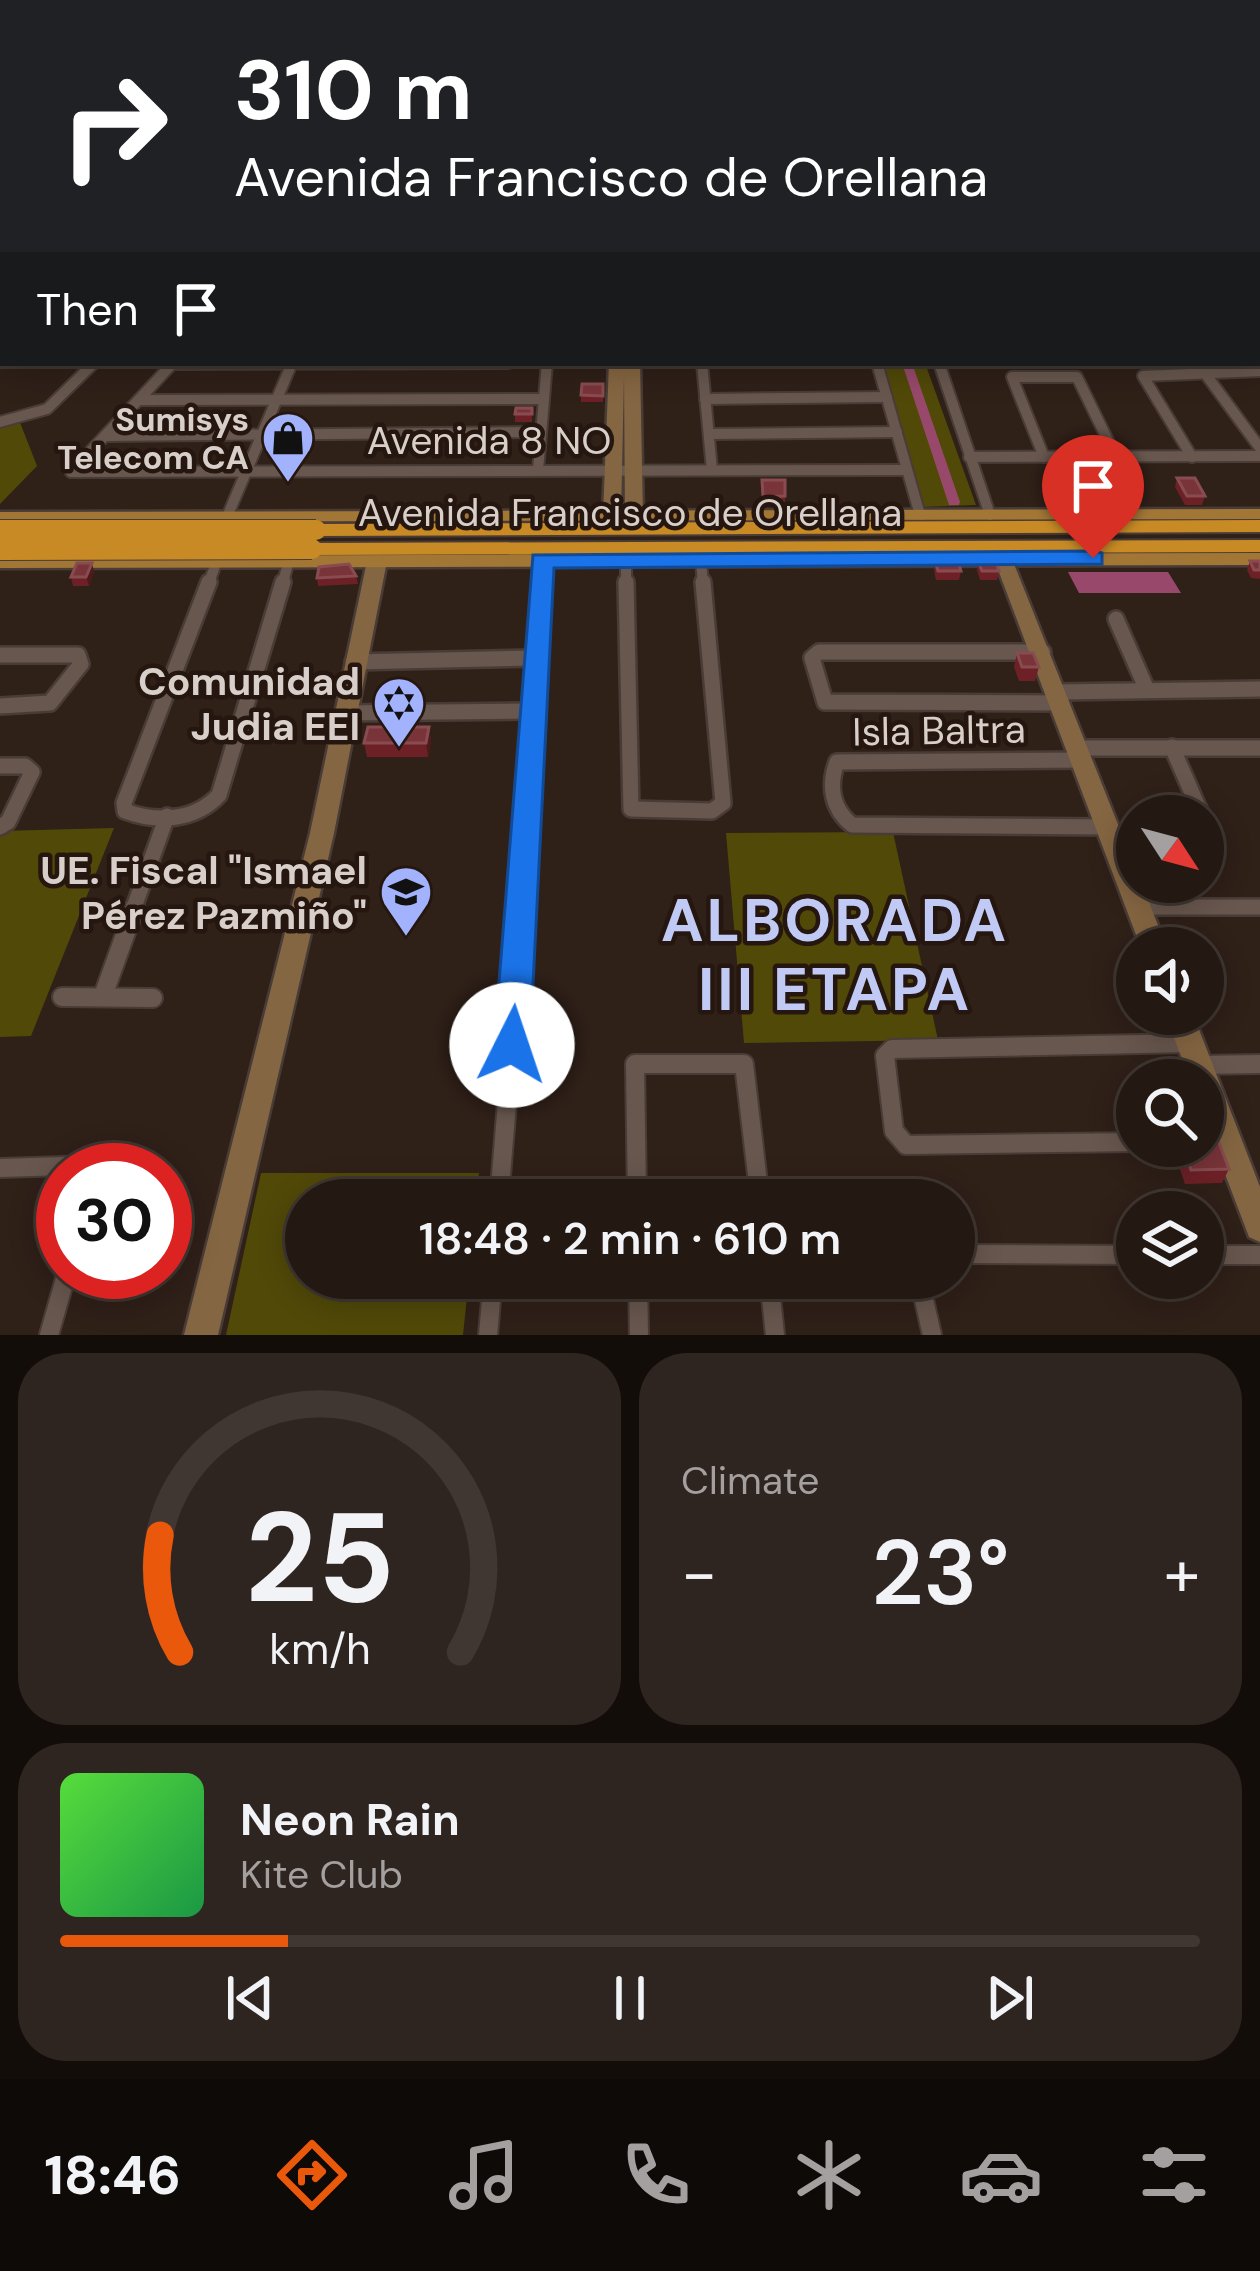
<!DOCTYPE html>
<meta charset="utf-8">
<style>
body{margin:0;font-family:"DM Sans",sans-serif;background:#2f2520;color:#f1f3f6;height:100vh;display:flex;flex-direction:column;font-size:45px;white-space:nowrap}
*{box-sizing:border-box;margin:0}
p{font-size:39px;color:#a3a09f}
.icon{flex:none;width:66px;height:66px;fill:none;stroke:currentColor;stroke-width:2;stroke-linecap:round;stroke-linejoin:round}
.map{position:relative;height:1335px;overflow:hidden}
.panel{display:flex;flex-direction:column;gap:18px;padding:18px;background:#130d0a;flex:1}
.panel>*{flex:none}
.top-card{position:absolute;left:0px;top:0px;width:1260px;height:366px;box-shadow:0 6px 30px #0003,0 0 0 3px #403732;background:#202124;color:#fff;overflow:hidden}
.needle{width:78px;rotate:126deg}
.buttons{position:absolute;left:1116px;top:795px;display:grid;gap:24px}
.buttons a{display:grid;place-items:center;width:108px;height:108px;border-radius:50%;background:#231812;box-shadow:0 6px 30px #0003,0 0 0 3px #403732;font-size:60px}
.speed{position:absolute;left:36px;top:1143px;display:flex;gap:24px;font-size:60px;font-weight:700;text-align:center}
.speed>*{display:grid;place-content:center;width:156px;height:156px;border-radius:50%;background:#231812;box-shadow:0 6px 30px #0003,0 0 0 3px #403732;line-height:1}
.speed .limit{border:18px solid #d22;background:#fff;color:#111}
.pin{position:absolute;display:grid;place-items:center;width:102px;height:102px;color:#fff;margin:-123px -51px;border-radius:50% 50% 50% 0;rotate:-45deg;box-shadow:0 0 12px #0007}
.pin .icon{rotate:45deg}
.me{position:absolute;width:132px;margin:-66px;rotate:4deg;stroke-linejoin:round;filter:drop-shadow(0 0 9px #0008)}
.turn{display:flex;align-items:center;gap:42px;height:252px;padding:0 36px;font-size:54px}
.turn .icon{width:156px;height:156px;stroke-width:2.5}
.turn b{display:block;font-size:84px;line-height:102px}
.then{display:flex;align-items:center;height:114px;padding:0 36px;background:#0003;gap:24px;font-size:45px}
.big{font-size:90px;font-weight:600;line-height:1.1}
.panel .card{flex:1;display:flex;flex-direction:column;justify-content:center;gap:18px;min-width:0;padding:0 42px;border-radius:48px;background:#2f2520}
.panel .dial{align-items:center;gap:0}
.dial svg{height:312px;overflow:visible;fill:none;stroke:#403732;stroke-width:7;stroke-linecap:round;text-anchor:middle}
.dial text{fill:#f1f3f6;stroke:none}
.song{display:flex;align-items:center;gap:36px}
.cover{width:144px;height:144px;border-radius:18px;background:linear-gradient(135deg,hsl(110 70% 55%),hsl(140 70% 35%))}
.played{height:12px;border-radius:6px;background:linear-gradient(90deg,#ea580c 20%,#403732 20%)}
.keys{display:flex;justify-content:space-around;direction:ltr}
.heat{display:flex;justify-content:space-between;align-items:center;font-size:66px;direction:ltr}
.panel .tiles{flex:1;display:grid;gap:18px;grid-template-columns:1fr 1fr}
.card:last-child{grid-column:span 2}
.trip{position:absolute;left:285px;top:1179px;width:690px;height:120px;border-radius:60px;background:#231812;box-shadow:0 6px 30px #0003,0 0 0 3px #403732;font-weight:600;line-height:120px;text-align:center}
.dock{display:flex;height:192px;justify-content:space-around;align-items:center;background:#0e0a07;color:#a3a09f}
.dock .icon{width:84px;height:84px}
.dock .selected{color:#ea580c}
.dock b{font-size:54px;color:#f1f3f6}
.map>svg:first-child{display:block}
.green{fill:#514908}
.water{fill:#98496b}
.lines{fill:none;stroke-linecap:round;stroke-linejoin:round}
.canal{fill:#98496b;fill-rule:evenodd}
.street-far3-casing{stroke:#493c37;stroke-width:8}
.street-far2-casing{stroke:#493c37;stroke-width:14}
.street-far1-casing{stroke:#493c37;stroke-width:20}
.street-casing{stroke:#493c37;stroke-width:22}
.secondary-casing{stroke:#493c37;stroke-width:5}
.primary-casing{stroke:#493c37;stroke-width:5}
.highway-casing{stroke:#493c37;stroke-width:4}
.street-far3{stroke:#68574e;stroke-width:6}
.street-far2{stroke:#68574e;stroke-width:10}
.street-far1{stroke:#68574e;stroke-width:15}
.street{stroke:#68574e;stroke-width:18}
.secondary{fill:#856642;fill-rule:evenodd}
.primary{fill:#a27635;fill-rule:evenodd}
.highway{fill:#c88a25;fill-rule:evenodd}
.highway-bridge-casing{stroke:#493c37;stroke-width:22;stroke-linecap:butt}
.highway-bridge{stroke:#c88a25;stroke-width:20}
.wall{fill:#6d2127}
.shaded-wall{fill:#4f191a}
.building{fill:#793439;stroke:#884c50;stroke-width:3}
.route{fill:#1a73e8;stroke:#114b97;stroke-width:3}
.labels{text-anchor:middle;stroke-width:9;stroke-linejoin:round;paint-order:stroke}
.far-poi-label{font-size:33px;font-weight:bold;fill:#d9cfca;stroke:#25170f;text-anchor:end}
.street-label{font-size:39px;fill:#d9cfca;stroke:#25170f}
.poi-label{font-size:39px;font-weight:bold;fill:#d9cfca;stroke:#25170f;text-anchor:end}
.near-district-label{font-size:60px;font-weight:bold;letter-spacing:3px;fill:#c0caf5;stroke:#25170f}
</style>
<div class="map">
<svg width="1260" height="1335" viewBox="0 0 1260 1335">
<rect width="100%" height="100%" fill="#2f2018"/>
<g class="green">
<path d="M884,363H925L976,505L921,507Z"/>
<path d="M19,420L37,466L0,504V425Z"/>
<path d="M114,828L31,1036L0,1037V831Z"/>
<path d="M893,832L938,1040L744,1043L726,833Z"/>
<path d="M261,1173H479L476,1200H306V1278H469L463,1335H226Z"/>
</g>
<path class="water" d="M1068,572H1168L1181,593H1079Z"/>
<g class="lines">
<g class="canal">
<path d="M3,180V186L0,187V181Z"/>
<path d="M902,363H912L960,502L959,505H949L948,502Z"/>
</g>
<g class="street-far3-casing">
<g id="street-far3">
<path d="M110,0H181"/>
<path d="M469,0H491"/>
<path d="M533,0L539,3"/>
<path d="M582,0L588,3"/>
<path d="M669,0L676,3"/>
<path d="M0,1L16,3"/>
<path d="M279,3L309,0"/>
<path d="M303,3H338"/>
<path d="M607,3L627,0"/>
</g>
</g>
<g class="street-far2-casing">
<g id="street-far2">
<path d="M1257,354L1260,358"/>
<path d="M702,363L712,470"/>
<path d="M877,363L920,515"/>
<path d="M939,363L990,515"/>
<path d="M172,364L508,363"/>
<path d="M1207,376L1260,448"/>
<path d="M705,399L887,397"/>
<path d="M139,400L544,399"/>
<path d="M0,422L47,409L94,363"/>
<path d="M709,434L897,432"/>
<path d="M105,436L541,432"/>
<path d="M969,457L1260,456"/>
<path d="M1044,457L1012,377H1077L1116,457"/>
<path d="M1192,457L1143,376L1260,371"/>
<path d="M538,470L547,363"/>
<path d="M71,472L907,470"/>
<path d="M71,472L173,363"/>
<path d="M227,517L292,363"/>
<path d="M626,560V585"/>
<path d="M701,560L703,585"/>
<path d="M208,585L217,561"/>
<path d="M282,585L289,561"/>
<path d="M541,585L542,560"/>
</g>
</g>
<g class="street-far1-casing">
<g id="street-far1">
<path d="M209,582L124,803L125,811C157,823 195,821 219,795L283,582"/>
<path d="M626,582L631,809L712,811L723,803L703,582"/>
<path d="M1116,619L1147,690"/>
<path d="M1043,652H819L812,658L825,702L1062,703"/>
<path d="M0,655H78L81,664L50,703L0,706"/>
<path d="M353,662L536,658"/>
<path d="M1058,692L1260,689"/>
<path d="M342,713L535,711"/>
<path d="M1172,747L1202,816"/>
<path d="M1079,748H1260"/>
<path d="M1083,760L837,762C828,786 832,809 852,825L1108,827"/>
<path d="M0,766H25L32,772L8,822L0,827"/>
<path d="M1203,818L1212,838"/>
<path d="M1138,907H1260"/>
<path d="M133,910L167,816"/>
<path d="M523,910L541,582"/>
</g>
</g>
<g class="street-casing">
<g id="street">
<path d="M103,996L135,907"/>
<path d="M62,997L153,998"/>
<path d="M1199,1065L1260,1064"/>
<path d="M1137,1142L906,1145L894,1131L885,1056L892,1049L1191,1043"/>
<path d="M0,1168L97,1165L96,1170"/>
<path d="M499,1200L523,907"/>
<path d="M637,1200L635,1064H744L760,1200"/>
<path d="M954,1254L1137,1255"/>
<path d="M1203,1255H1260"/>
<path d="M638,1278L639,1335"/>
<path d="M769,1278L775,1335"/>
<path d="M919,1278L932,1335"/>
<path d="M49,1335L67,1272"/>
<path d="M488,1335L493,1278"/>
</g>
</g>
<g class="secondary-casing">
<g id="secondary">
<rect x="1257" y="6" width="3" height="6"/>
<rect x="0" y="57" width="3" height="6"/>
<rect x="1257" y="132" width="3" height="7"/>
<path d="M609,363H640L643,516L634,521L625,516L624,377L621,516L612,521L603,516Z"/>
<path d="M1003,553L1012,559L1137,872V882H1141L1167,948H1141L994,559Z"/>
<path d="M377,555L387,561L334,833L218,1335H184L310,833L367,561Z"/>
<path d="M1165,1014H1193L1260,1187V1242L1249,1237L1203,1116V1080H1190Z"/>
</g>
</g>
<g class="primary-casing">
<g id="primary">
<rect x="0" y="303" width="3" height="9"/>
<path d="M1260,509V519L0,522V512Z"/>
<path d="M1260,553V565L0,568V556Z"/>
</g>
</g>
<g class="highway-casing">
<g id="highway">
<path d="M1260,520V532L316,536L305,530L316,524Z"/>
<path d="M1260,540V552L312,555L301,549L312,543Z"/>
</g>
</g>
<use href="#street-far3" class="street-far3"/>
<use href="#street-far2" class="street-far2"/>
<use href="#street-far1" class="street-far1"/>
<use href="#street" class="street"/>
<use href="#secondary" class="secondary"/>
<use href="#primary" class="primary"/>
<use href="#highway" class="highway"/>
<g class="highway-bridge-casing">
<g id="highway-bridge">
<path d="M0,530H316"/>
<path d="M0,550L312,549"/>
</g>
</g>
<use href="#highway-bridge" class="highway-bridge"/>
</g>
<g class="wall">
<path d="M603,384V402H581V395Z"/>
<path d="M532,408V422H515V414Z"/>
<path d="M1072,474L1105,496L1102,505H1079L1070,483Z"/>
<path d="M1177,478L1205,496L1202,505H1185L1175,487Z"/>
<path d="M762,480L785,496V505H763Z"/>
<path d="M935,561L961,571L959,580H936L934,570Z"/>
<path d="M978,561L999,571L997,580H980L977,570Z"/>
<path d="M1250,561H1260V579L1251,578L1247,570Z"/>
<path d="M94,572L89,586H73L71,577Z"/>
<path d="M356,576L358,584L318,586L317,578Z"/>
<path d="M1017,653L1039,667L1035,681H1019L1014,667Z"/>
<path d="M429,727L431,741L428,757H367L364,743Z"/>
<path d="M1147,1016L1168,1025L1166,1030H1149L1146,1021Z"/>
<path d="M1179,1146H1203L1229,1169L1222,1183L1185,1184L1175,1155Z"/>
</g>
<g class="shaded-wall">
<path d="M92,563L94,572L89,586L86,577Z"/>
<path d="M429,727L431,741L428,757L426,743Z"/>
</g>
<g class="building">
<path d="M1104,0H1181L1191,3H1089Z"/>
<path d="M3,310V328H0V311Z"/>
<path d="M582,384H603V396L581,395Z"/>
<path d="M516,408H532V414H515Z"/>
<path d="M1072,474H1094L1105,496H1081Z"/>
<path d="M1177,478H1195L1205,496H1187Z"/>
<path d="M762,480H785V496L763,497Z"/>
<path d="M935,561H958L961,571H938Z"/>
<path d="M978,561H995L999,571H982Z"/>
<path d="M1250,561H1260V570H1254Z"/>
<path d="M77,563H92L86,577H71Z"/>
<path d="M349,564L356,576L317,578L319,567Z"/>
<path d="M1017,653H1033L1039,667H1022Z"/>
<path d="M368,727H429L426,743H364Z"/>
<path d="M1147,1016H1164L1168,1025L1151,1026Z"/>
<path d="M1218,1140L1229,1169L1191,1170L1183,1146H1203V1141Z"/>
</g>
<path class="route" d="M1093,551L1102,553V564L554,568L530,1045L525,1056L512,1060L499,1056L494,1045L533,555Z"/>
<defs>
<g id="shop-pin" transform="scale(2.7)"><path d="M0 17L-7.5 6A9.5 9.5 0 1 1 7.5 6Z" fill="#a3b2fd" stroke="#25170f"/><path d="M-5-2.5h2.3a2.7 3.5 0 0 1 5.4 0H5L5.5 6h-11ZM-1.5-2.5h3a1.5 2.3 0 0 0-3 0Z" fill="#111"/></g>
<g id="synagogue-pin" transform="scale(2.7)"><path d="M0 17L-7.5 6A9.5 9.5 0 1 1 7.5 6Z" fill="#a3b2fd" stroke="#25170f"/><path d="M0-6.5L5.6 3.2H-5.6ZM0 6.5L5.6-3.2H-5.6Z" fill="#111"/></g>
<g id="school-pin" transform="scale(2.7)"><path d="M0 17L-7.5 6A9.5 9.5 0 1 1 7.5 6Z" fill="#a3b2fd" stroke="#25170f"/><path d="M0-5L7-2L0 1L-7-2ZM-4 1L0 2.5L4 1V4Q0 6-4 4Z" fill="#111"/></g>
</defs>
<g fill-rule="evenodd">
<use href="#shop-pin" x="288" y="438"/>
<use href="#synagogue-pin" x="399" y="703"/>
<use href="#school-pin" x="406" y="892"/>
</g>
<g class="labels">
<g class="far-poi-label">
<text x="249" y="431">Sumisys<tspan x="249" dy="38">Telecom CA</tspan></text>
</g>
<g class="street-label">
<text x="489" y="454">Avenida 8 NO</text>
<text x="630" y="526">Avenida Francisco de Orellana</text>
<text transform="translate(939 730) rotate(-1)" y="14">Isla Baltra</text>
</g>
<g class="poi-label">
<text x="360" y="695">Comunidad<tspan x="360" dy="45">Judia EEI</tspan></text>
<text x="367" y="884">UE. Fiscal "Ismael<tspan x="367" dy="45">Pérez Pazmiño"</tspan></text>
</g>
<g class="near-district-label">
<text x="835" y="941">ALBORADA<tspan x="835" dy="69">III ETAPA</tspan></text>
</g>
</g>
</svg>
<div class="buttons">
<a><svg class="needle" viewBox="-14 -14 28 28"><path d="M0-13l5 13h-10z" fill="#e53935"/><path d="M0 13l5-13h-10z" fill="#a3a09f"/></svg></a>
<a><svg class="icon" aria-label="sound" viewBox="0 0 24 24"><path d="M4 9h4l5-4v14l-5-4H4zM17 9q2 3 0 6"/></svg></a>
<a><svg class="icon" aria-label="search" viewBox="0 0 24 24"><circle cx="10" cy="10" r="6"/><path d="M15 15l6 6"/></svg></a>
<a><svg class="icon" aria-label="layers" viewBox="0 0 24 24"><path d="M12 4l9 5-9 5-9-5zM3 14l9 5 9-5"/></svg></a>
</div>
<div class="speed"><div class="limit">30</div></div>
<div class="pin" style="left:1093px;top:558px;background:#d93025"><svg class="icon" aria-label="arrive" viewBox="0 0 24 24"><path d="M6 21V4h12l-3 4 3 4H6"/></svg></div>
<svg class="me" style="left:512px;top:1045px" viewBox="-20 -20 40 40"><circle r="19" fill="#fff"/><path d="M0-13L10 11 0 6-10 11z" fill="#1a73e8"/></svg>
<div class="trip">18:48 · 2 min · 610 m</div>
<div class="top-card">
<div class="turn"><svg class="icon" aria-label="right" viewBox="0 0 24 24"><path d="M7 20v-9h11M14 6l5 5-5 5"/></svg><div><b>310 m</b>Avenida Francisco de Orellana</div></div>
<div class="then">Then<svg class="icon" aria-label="arrive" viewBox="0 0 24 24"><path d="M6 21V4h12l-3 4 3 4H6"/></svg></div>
</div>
</div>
<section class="panel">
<div class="tiles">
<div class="card dial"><svg viewBox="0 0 100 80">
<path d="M14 69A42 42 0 1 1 86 69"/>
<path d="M14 69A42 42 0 0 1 9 39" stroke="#ea580c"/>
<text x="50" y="56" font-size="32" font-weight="700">25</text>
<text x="50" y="72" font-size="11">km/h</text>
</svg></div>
<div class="card"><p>Climate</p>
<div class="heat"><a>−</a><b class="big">23°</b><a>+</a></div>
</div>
<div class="card">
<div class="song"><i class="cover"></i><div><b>Neon Rain</b><p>Kite Club</p></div></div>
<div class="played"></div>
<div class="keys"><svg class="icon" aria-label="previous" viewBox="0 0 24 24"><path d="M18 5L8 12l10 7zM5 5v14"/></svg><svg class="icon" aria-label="pause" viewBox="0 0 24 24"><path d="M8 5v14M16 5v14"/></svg><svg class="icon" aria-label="next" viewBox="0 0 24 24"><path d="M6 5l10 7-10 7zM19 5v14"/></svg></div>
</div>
</div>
</section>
<nav class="dock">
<b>18:46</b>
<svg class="icon selected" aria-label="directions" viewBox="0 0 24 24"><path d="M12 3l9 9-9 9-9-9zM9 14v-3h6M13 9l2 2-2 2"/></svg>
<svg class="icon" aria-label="music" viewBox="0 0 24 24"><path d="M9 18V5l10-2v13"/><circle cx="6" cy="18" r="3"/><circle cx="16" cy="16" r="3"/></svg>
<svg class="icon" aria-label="phone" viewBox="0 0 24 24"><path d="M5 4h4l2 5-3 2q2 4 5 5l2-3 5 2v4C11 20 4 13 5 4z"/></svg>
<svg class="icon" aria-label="climate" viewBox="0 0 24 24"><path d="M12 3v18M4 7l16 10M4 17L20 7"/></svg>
<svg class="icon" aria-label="car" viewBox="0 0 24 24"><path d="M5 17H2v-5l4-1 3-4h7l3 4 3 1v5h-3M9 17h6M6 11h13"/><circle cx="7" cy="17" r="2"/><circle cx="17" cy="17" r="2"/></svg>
<svg class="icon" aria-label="filters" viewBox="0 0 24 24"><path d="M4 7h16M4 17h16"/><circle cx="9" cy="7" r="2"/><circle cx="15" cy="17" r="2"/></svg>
</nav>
